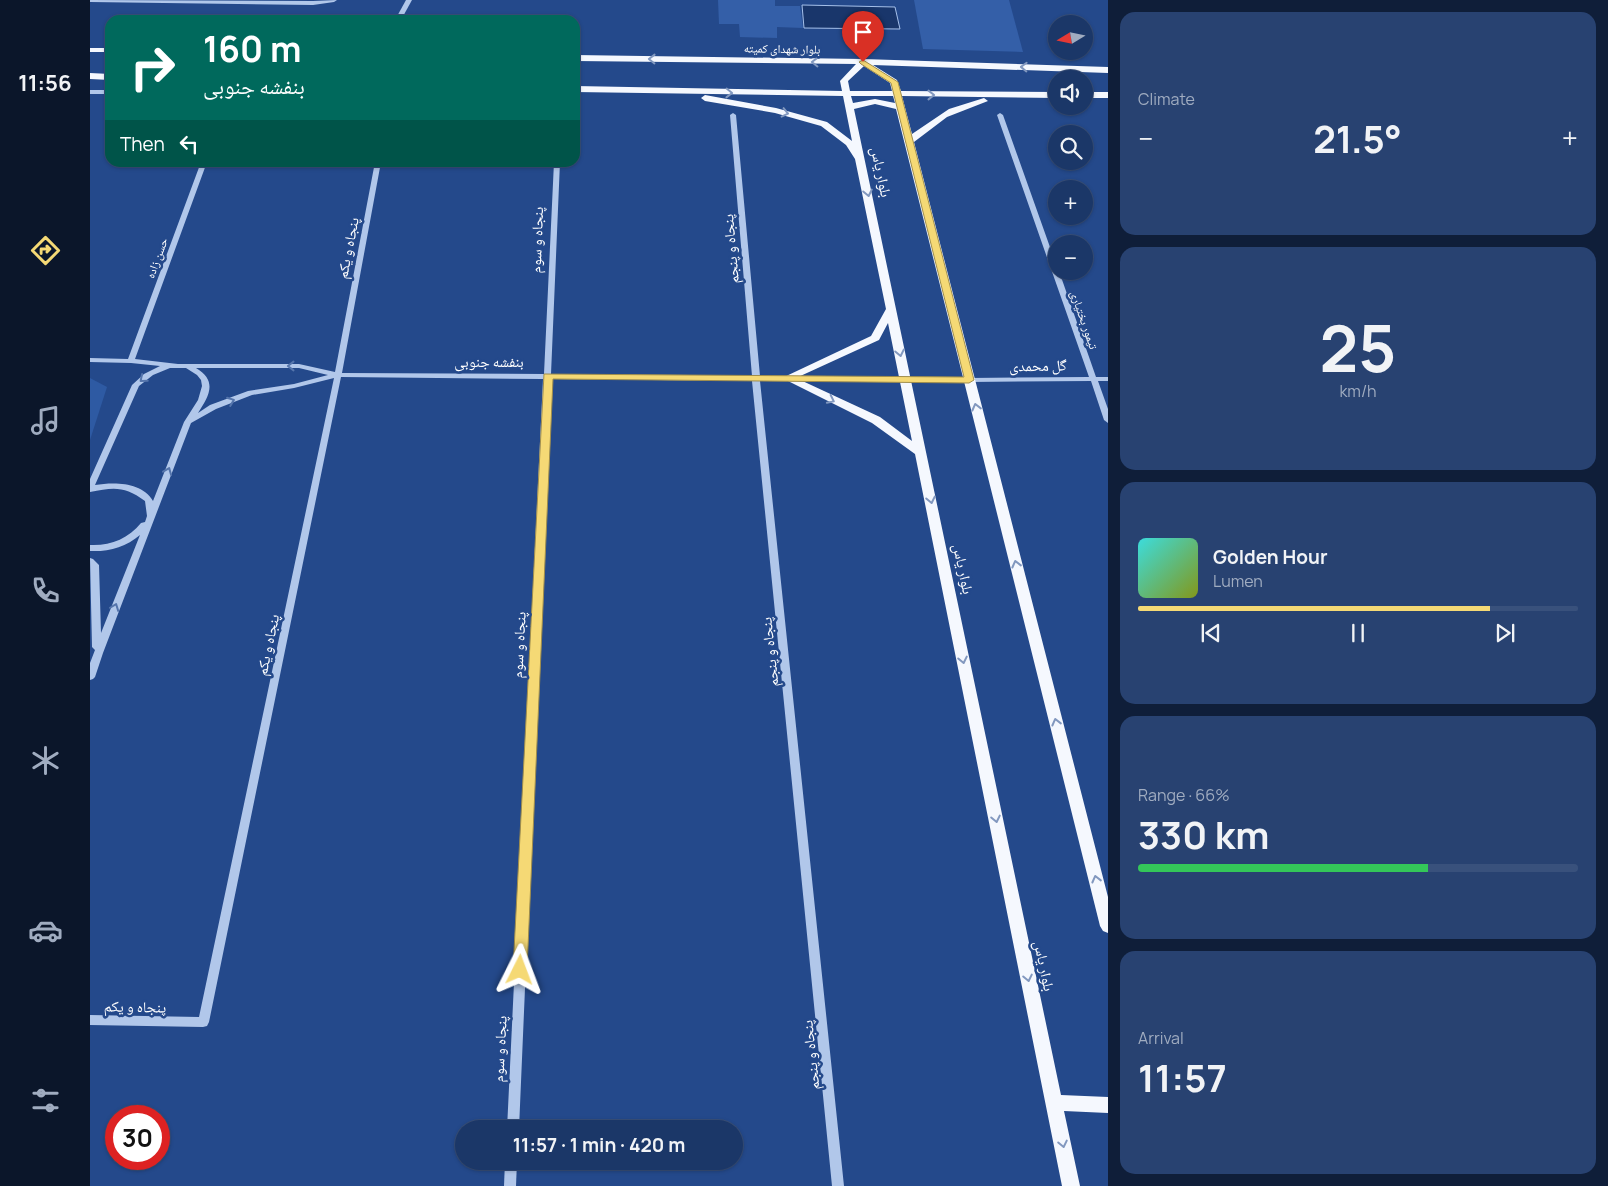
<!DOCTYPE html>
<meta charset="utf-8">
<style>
body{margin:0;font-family:Manrope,"Noto Naskh Arabic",sans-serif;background:#284271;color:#f1f3f6;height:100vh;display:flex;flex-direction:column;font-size:19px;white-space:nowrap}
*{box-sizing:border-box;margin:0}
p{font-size:16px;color:#a0acc0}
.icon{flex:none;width:28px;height:28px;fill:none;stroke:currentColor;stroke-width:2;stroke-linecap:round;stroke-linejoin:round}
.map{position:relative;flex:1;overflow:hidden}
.details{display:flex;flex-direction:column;gap:12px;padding:12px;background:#0f1e39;width:500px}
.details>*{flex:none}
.banner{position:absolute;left:15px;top:15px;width:475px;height:152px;border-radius:15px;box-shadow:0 1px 4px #0004,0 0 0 1px #39517c;background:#00695c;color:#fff;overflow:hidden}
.needle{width:32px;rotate:260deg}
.controls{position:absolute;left:958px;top:15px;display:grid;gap:10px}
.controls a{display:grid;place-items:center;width:45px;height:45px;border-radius:50%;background:#1b3768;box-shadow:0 1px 4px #0004,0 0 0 1px #39517c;font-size:25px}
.speed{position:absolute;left:15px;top:1105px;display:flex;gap:10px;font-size:25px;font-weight:700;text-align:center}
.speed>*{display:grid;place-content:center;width:65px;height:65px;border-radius:50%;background:#1b3768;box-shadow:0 1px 4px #0004,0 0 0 1px #39517c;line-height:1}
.speed .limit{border:8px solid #d22;background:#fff;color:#111}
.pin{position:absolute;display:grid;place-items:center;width:42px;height:42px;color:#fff;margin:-51px -21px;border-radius:50% 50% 50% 0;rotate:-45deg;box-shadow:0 0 5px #0007}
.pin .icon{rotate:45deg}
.me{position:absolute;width:55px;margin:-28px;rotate:3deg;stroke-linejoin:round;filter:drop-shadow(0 0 4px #0008)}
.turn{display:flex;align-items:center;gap:18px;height:105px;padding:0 15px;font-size:22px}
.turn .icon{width:65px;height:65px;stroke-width:2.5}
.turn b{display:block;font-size:35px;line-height:42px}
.then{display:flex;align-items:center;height:48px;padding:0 15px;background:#0003;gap:10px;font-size:19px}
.big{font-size:38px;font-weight:700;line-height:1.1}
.details .tile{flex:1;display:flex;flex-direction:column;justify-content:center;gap:8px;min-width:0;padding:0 18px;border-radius:15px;background:#284271}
.details .dial{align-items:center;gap:0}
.dial b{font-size:65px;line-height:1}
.song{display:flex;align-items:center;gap:15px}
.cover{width:60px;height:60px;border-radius:8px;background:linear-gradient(135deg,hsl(180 70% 55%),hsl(70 70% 35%))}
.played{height:5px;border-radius:2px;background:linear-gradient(90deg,#f5d975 80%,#39517c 80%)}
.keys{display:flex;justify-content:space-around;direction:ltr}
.heat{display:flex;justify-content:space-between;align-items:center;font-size:28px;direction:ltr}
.charge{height:8px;border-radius:4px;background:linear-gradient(90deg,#34c759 66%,#39517c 0)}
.trip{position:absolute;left:365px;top:1120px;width:288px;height:50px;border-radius:25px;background:#1b3768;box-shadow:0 1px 4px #0004,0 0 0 1px #39517c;font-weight:700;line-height:50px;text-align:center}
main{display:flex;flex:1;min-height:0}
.menu{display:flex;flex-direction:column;width:90px;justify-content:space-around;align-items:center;background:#0b162a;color:#a0acc0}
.menu .icon{width:35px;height:35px}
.menu .current{color:#f5d975}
.menu b{font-size:22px;color:#f1f3f6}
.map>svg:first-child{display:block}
.green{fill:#2e5aa3}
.water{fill:#19366b;stroke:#a6c1eb}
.building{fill:#345fa8}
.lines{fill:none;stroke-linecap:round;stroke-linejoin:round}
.minor{fill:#b1c7ea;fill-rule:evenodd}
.major{fill:#f5f8fe;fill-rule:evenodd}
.oneway{stroke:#8298bf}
.oneway2{stroke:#5575ac}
.route{fill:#f5d975;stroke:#9f8d4c}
.labels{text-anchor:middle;stroke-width:5;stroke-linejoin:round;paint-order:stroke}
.far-street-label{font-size:12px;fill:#fff;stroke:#24498b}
.street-label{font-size:15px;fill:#fff;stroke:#24498b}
</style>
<main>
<nav class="menu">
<b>11:56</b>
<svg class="icon current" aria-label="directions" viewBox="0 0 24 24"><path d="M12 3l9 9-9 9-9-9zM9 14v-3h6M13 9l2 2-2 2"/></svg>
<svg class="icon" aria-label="music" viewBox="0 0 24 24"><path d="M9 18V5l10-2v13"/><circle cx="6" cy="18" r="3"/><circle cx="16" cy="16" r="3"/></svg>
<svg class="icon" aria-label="phone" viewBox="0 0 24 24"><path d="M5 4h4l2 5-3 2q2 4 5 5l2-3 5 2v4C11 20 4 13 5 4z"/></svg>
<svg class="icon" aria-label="climate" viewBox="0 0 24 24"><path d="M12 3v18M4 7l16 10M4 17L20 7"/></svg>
<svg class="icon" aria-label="car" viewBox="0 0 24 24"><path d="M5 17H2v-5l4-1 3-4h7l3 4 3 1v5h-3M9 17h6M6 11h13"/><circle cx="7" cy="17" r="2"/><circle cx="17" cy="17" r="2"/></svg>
<svg class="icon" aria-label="filters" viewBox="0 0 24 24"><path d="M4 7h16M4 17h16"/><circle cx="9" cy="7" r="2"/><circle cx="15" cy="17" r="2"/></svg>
</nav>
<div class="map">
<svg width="1018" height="1186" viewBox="0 0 1018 1186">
<rect width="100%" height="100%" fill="#24498b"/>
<path class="green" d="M0,378L17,387L0,440Z"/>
<path class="water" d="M712,5L805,7L810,29L714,28Z"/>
<g class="building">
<path d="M628,0H685V6H710L713,28L687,27V38L650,37L649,24H629Z"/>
<path d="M824,0H919L933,52L833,49Z"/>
</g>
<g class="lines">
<g class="minor">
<path d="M0,0L223,1L247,0L244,2L223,5L0,2Z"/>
<path d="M316,0H322L311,20H305Z"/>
<rect x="0" y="90" width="20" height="4"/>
<path d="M643,113L646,115L670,376L879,378L999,377L907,115L910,113L913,115L966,264V271H969L1006,377H1018V381H1008L1018,409V423L1014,420L1001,381L879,382L670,381L754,1186H742L662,381L461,379L429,1129H417L453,379L251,377L119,1022L117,1026L113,1027L0,1025V1015L109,1017L244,378L204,388L162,395L126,409L101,423L13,653L5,677L3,679L0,680V663L5,650L2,647L0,558L3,559L9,565L11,633L50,535C36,547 18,552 0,551V545C20,546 38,539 51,523L55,522L57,516L55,501C35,486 24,487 0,492V479L42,385L54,374L70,366L41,363L0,362V358L38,359L111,162H117L45,359L88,364H209L245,372L285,162H291L252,373L454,374L464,162H470L461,374L662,376L640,115ZM80,368H96L107,375L111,380L112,386L108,400L94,422L63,501C52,482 25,482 5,485L49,386L63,375ZM106,368H209L238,375L204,384L158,391L120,405L108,413C119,396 128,381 106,368Z"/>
<path d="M415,1161H427L426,1186H414Z"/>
</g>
<g class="major">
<rect x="0" y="48" width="20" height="4"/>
<path d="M485,55L773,59L1018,67V73L783,65L807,80L811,91L966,92V98L812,96L822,134L859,109L894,98L898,101L857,117L824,142L1018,897V933L1013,931L1010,926L806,109L785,104L764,109L971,1095L1018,1097V1113L974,1111L990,1186H972L825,454L782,423L692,378L781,336L796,309L765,159L756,145L731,126L685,113L615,101L611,98L615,95L686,108L737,122L762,141L753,96L485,92V86L752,91L750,81L766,64L485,61ZM774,66L800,83L802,91H760L758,81ZM761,96H803L805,103L785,99L763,103ZM798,323L822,441L790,417L706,378L789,340Z"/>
<path d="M0,73L20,74V80L0,79Z"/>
<rect x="994" y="92" width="24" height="6"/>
</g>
</g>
<defs><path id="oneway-chevron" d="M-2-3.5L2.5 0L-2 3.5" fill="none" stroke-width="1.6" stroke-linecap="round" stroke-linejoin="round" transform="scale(1.25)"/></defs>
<g class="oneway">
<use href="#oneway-chevron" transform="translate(562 59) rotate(-179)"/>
<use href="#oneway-chevron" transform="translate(725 62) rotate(-179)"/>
<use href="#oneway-chevron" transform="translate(934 67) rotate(-178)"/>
<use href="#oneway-chevron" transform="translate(639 93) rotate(1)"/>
<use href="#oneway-chevron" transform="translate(841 95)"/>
<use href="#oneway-chevron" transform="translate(695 113) rotate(13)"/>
<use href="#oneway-chevron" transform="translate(778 193) rotate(78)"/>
<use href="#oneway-chevron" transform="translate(810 353) rotate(78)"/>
<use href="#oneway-chevron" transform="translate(741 400) rotate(26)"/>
<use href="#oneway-chevron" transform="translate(886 407) rotate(-104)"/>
<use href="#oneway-chevron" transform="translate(841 500) rotate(78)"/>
<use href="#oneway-chevron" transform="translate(926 564) rotate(-104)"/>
<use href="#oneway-chevron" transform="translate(873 660) rotate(78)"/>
<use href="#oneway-chevron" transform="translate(966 722) rotate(-104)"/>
<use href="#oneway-chevron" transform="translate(906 819) rotate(78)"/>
<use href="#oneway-chevron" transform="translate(1006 879) rotate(-104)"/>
<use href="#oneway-chevron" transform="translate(938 978) rotate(78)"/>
<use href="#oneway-chevron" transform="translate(973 1144) rotate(78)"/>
</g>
<g class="oneway2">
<use href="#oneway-chevron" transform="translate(201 366) rotate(-180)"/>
<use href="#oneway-chevron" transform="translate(53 379) rotate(140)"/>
<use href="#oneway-chevron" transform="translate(141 401) rotate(-21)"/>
<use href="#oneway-chevron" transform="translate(78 471) rotate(-68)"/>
<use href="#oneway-chevron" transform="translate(25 607) rotate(-69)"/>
</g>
<path class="route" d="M773,60L808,82L884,380L879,383L463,379L437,970L435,975L430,977L425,975L423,970L454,374L874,377L801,83L771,64L769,62Z"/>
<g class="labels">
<g class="far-street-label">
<text transform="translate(692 49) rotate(1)" y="4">بلوار شهدای کمیته</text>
<text transform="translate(67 258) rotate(-70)" y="4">حسن زاده</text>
<text transform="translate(994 320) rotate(71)" y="4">تیمور بختیاری</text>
</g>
<g class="street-label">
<text transform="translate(791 172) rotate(78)" y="5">بلوار یاس</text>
<text transform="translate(447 240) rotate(-88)" y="5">پنجاه و سوم</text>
<text transform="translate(258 248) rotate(-79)" y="5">پنجاه و یکم</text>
<text transform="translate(641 249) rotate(-95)" y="5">پنجاه و پنجم</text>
<text x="399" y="367">بنفشه جنوبی</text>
<text transform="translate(948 366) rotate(-1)" y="5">گل محمدی</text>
<text transform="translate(873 569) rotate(78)" y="5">بلوار یاس</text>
<text transform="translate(178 645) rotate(-78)" y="5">پنجاه و یکم</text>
<text transform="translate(429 645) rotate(-87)" y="5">پنجاه و سوم</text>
<text transform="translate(680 652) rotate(-96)" y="5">پنجاه و پنجم</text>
<text transform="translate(954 966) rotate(78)" y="5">بلوار یاس</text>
<text transform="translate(45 1007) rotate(1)" y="5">پنجاه و یکم</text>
<text transform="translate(410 1049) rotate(-87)" y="5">پنجاه و سوم</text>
<text transform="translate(721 1055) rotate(-96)" y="5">پنجاه و پنجم</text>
</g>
</g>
</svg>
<div class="controls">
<a><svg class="needle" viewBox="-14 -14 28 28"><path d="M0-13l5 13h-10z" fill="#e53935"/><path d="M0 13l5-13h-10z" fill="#a0acc0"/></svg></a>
<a><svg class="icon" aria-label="sound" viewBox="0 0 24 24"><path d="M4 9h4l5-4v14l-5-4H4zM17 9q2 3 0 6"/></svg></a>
<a><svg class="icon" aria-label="search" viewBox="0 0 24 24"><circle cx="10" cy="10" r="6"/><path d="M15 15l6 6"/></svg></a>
<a>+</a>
<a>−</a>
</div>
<div class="speed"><div class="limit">30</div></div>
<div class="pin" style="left:773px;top:62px;background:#d93025"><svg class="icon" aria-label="arrive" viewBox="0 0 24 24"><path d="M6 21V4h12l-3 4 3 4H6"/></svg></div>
<svg class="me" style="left:430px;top:970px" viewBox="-20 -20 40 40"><path d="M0-17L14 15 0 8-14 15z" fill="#f5d975" stroke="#fff" stroke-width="4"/></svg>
<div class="trip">11:57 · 1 min · 420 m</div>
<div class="banner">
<div class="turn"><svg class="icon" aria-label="right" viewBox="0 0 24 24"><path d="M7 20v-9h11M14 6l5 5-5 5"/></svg><div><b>160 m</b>بنفشه جنوبی</div></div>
<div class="then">Then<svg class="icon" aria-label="left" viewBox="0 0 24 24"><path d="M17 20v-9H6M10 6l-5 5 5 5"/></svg></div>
</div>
</div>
<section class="details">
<div class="tile"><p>Climate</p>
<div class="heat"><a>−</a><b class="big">21.5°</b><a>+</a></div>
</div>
<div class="tile dial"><b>25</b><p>km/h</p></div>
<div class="tile">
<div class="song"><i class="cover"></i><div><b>Golden Hour</b><p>Lumen</p></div></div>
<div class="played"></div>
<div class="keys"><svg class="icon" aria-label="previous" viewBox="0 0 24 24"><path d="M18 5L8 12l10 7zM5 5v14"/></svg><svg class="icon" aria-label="pause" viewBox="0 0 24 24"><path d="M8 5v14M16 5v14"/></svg><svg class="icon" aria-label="next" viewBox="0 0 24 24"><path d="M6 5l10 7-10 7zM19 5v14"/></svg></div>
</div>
<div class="tile"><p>Range · 66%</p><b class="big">330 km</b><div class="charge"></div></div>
<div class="tile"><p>Arrival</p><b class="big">11:57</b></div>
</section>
</main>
